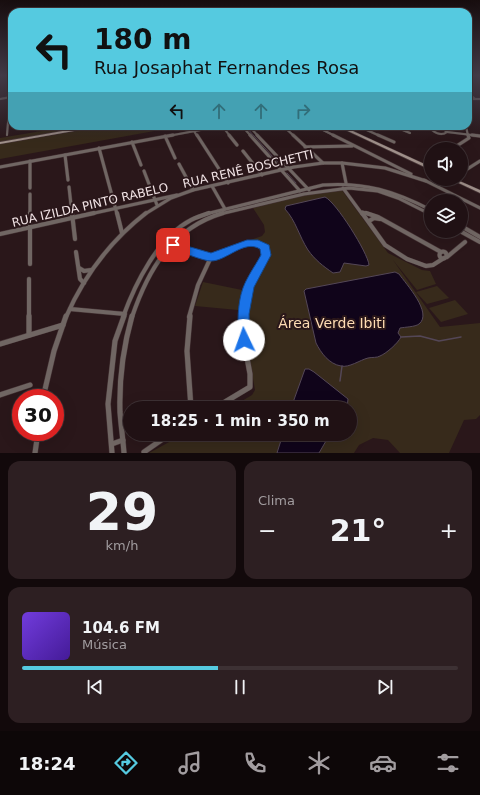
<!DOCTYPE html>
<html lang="pt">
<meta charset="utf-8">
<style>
body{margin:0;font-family:"DejaVu Sans",sans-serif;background:#2d1f22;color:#f1f3f6;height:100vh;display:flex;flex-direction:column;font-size:15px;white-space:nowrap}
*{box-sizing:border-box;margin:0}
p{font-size:13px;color:#a29da0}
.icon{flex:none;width:22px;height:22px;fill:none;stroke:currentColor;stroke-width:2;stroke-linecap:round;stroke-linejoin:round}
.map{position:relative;height:453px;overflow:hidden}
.drawer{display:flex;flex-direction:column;gap:8px;padding:8px;background:#12090b;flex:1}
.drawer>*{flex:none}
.banner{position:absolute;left:8px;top:8px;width:464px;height:122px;border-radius:12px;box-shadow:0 4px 16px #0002,0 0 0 1px #3d3134;background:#55cae0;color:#111;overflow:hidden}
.tools{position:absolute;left:424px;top:142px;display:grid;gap:8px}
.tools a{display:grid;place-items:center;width:44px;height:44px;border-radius:50%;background:#201114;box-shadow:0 4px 16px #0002,0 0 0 1px #3d3134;font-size:20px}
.speed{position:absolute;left:12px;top:389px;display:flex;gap:8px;font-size:20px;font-weight:700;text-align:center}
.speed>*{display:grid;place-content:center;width:52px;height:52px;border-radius:50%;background:#201114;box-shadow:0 4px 16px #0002,0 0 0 1px #3d3134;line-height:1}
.speed .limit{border:6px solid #d22;background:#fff;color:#111}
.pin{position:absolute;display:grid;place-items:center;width:34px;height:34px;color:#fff;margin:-17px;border-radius:8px;box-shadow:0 2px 6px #0006}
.me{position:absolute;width:44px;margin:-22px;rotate:357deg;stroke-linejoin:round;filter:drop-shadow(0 0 3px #0008)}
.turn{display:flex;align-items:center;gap:14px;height:84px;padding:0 20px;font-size:18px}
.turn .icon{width:52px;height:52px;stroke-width:2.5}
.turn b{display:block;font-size:28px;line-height:34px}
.lanes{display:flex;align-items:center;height:38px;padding:0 20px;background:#0003;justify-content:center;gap:20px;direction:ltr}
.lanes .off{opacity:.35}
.big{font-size:30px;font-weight:700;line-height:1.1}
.drawer .widget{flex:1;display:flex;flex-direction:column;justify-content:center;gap:6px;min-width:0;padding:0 14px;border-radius:12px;background:#2d1f22}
.drawer .dial{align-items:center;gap:0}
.dial b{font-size:52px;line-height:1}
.song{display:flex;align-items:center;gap:12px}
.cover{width:48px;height:48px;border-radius:6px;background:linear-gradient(135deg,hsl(260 70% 55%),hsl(260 70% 35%))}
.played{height:4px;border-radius:2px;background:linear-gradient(90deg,#55cae0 45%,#3d3134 45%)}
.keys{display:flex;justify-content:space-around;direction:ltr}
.heat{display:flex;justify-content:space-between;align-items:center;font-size:22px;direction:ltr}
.drawer .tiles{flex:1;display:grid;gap:8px;grid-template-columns:1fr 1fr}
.widget:last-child{grid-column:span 2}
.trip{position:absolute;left:123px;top:401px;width:234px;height:40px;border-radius:20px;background:#201114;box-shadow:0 4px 16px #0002,0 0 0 1px #3d3134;font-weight:700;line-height:40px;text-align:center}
.dock{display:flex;height:64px;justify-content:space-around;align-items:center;background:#0d0708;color:#a29da0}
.dock .icon{width:28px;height:28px}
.dock .on{color:#55cae0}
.dock b{font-size:18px;color:#f1f3f6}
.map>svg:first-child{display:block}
.green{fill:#372a1b}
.water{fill:#10041a;stroke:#544757}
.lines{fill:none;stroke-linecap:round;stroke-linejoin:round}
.stream-far1{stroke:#544757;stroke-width:1}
.stream{stroke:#544757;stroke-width:1.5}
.street-far3-casing{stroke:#463436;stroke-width:2.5}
.street-far2-casing{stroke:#463436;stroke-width:4}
.street-far1-casing{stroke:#463436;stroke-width:5}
.street-casing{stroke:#463436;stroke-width:6}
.secondary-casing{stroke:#463436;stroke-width:1}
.street-far3{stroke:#706663;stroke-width:2}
.street-far2{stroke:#706663;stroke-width:3}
.street-far1{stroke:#706663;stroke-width:4}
.street{stroke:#706663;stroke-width:5}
.secondary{fill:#9f908a;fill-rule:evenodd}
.route{fill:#1a73e8;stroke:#114b97}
.labels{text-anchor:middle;stroke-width:4;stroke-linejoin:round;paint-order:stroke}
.street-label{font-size:12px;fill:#f1e3e5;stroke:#2a171a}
.near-park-label{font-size:14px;fill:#ffddb4;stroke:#2a171a}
</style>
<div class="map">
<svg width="480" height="453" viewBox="0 0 480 453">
<rect width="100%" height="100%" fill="#2a171a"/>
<g class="green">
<path d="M71,126H92L0,142V138Z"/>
<path d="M106,126H182L0,159V144Z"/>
<path d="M341,189L388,253L422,270L430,271L436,284L417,290L393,260L440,327L480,323V415L476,419L464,420L449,453H400L388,440L373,438L359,445L354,453H149L184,434H350V408H230L252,395L255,390C250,359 241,323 251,292C254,283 271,256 269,250C265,241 253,241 245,242L262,236L265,232L264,225L253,208L326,190Z"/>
<path d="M203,282L242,290L238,310L195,306Z"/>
<path d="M437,286L449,298L427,304L416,292Z"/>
<path d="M455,300L468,314L441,322L429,308Z"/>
</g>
<g class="water">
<path d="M325,197C336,202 368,253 369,265L366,266L344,263L340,272L333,273C323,266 315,260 308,250C299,236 296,221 285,209L286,206Z"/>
<path d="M395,272L399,274C406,284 433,313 419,324C415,327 405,327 400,328L398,333L401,337C398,343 387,353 380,356C377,358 372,357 368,358C360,360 349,368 341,366C329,364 321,353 316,343L304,291L306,289Z"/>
<path d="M305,369H309L314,372L348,399L347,408H291Z"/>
<path d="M283,434H330L319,453H277Z"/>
</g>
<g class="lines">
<g class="stream-far1">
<path d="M245,126L282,167"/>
<path d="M287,173L296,183"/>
</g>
<g class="stream">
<path d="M401,337L420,336L439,341L461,337"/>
<path d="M340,381L342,366"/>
</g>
<g class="street-far3-casing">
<g id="street-far3">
<path d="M468,93L475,99"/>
<path d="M10,96L12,78"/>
<path d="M0,99L11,97"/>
<path d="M468,99H480"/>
<path d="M36,126L37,130"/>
<path d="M222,126L230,136"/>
<path d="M242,126L251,136"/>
<path d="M249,126L258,136"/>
<path d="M283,126L294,136"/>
<path d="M315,126L335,136"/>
<path d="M358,126L380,136"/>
<path d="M393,126L410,133"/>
<path d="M466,126L468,136"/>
<path d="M435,128L443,129L447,132C442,136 437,134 432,130Z"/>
<path d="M194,131L197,136"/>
<path d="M447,132L480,136"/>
<path d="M7,135L10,97"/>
<path d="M168,136L222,126"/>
</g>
</g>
<g class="street-far2-casing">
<g id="street-far2">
<path d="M197,135L228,183"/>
<path d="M229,135L237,145"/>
<path d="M250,135L300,191"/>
<path d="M257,135L309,190"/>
<path d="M293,135L323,163"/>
<path d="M333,135L411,174"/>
<path d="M378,135L394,142"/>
<path d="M472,135L480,136"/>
<path d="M165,136L175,158"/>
<path d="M132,142L141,165"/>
<path d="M305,147L352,146"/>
<path d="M99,148L117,214"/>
<path d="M452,149L469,138L468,135"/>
<path d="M243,151L262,175"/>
<path d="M65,155L68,180"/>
<path d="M30,161V188"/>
<path d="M342,163L346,183"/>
<path d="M428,163L431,161"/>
<path d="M179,164L193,190"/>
<path d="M0,167L173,135"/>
<path d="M144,171L157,205"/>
<path d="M461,173L480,161"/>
<path d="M424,180L480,208"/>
<path d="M212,186L225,209"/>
<path d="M69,187L72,214"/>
<path d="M343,188L362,214"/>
<path d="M30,194V214"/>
<path d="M362,212L369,214"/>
<path d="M90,214L177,195"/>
<path d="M145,214L171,198L193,190L294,167L323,163H342L385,168L426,181"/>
<path d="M206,214L323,185C365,182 394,191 431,210"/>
<path d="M220,214L304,194L349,188L378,191L398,198L430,214"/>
</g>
</g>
<g class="street-far1-casing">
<g id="street-far1">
<path d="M30,213V264"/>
<path d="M72,213L75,239"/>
<path d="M117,213L122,233"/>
<path d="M362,213L385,245L407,259L426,266L433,265L444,258"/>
<path d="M366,213L378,217L441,252"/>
<path d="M428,213L431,215"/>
<path d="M369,221L374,218L380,219"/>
<path d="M461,226L480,237"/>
<path d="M460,231L480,242"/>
<path d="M0,234L94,213"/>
<path d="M164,243C177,247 200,258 212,257C232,254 248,231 267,250L266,255L249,289L243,317"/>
<circle cx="443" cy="255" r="3.5"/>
<path d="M76,252L80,279L84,283"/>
<path d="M447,257L465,242"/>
<path d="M79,268L84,271L91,270"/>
<path d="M29,279V317"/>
<path d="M70,309L125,314"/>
<path d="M66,317C84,276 110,241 146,213"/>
<path d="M123,317C135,284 158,237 191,220C197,217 203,215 209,213"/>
<path d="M132,317C148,270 172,228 223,213"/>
<path d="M189,317L198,285L211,257"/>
</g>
</g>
<g class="street-casing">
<g id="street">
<path d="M29,316V335"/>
<path d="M190,316L187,351L191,408"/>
<path d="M0,344L63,325"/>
<path d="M0,395L30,385"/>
<path d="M43,398L54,351L66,316"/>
<path d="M215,408L250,387V374L243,336V316"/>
<path d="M112,444L123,440"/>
<path d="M144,452L170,434"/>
<path d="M35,453L38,432"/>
<path d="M112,453L108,404L115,341L124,316"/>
<path d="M124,453C123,439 121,426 120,412C119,380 123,348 132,316"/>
</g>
</g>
<g class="secondary-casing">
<g id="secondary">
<path d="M91,126H99L97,127L0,144V142Z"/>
<path d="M337,126H342L431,167V170Z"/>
<path d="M450,179H455L480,190V193Z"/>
</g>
</g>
<use href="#street-far3" class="street-far3"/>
<use href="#street-far2" class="street-far2"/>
<use href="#street-far1" class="street-far1"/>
<use href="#street" class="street"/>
<use href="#secondary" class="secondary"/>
</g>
<linearGradient id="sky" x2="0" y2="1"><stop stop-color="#170d0e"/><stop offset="0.54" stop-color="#443c49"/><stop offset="1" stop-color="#443c49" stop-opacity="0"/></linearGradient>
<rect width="480" height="140" fill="url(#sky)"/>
<path class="route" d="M247,240H258L269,245L271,255L254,287L249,314L250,340L248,344L244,346L240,344L238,340C238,322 237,305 243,288C247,277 255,266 261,255L260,249C244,239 227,261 211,261C203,261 179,251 170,248L168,245L173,242L211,253Z"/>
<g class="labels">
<g class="street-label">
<text transform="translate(248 169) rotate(-13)" y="4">RUA RENÊ BOSCHETTI</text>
<text transform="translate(90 205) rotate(-13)" y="4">RUA IZILDA PINTO RABELO</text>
</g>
<g class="near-park-label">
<text x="332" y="328">Área Verde Ibiti</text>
</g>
</g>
</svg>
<div class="tools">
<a><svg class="icon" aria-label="sound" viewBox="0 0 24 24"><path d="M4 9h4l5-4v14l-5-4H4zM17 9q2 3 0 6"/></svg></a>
<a><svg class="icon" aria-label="layers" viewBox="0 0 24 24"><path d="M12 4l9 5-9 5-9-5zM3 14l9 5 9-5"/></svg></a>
</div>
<div class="speed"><div class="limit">30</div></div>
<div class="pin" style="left:173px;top:245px;background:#d93025"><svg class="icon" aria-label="arrive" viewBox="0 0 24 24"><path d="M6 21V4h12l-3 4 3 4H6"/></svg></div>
<svg class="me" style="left:244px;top:340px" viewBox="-20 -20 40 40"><circle r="19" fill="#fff"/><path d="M0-13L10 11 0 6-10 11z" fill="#1a73e8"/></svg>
<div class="trip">18:25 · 1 min · 350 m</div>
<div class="banner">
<div class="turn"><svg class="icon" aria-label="left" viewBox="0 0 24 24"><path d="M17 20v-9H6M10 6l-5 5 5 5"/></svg><div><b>180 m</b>Rua Josaphat Fernandes Rosa</div></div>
<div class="lanes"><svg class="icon" aria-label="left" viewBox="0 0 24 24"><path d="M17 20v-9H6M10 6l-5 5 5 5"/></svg><svg class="icon off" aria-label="ahead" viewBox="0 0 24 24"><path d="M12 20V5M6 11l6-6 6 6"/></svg><svg class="icon off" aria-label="ahead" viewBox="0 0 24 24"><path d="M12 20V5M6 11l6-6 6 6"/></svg><svg class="icon off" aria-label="right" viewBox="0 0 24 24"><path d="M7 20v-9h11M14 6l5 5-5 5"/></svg></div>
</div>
</div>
<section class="drawer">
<div class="tiles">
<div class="widget dial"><b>29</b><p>km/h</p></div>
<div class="widget"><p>Clima</p>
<div class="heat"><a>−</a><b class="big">21°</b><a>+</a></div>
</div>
<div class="widget">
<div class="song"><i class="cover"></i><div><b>104.6 FM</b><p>Música</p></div></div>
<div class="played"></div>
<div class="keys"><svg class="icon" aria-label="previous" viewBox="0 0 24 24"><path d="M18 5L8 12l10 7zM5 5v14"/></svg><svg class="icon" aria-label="pause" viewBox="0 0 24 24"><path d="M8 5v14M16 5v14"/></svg><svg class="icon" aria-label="next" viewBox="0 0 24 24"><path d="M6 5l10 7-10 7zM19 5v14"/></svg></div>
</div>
</div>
</section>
<nav class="dock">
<b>18:24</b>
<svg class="icon on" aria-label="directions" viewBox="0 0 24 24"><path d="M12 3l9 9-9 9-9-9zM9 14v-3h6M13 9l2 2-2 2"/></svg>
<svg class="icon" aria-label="music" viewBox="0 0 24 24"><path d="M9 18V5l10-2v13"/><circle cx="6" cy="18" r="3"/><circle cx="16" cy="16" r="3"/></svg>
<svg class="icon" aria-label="phone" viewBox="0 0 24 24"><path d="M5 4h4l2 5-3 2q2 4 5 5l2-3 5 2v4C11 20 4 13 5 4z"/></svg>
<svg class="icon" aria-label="climate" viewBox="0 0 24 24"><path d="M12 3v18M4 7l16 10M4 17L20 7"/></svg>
<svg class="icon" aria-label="car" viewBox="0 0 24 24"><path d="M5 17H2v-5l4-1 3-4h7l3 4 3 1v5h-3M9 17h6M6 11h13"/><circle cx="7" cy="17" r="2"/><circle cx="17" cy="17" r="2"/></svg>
<svg class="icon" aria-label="filters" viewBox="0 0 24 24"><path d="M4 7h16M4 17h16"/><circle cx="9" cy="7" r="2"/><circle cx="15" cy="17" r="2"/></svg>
</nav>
